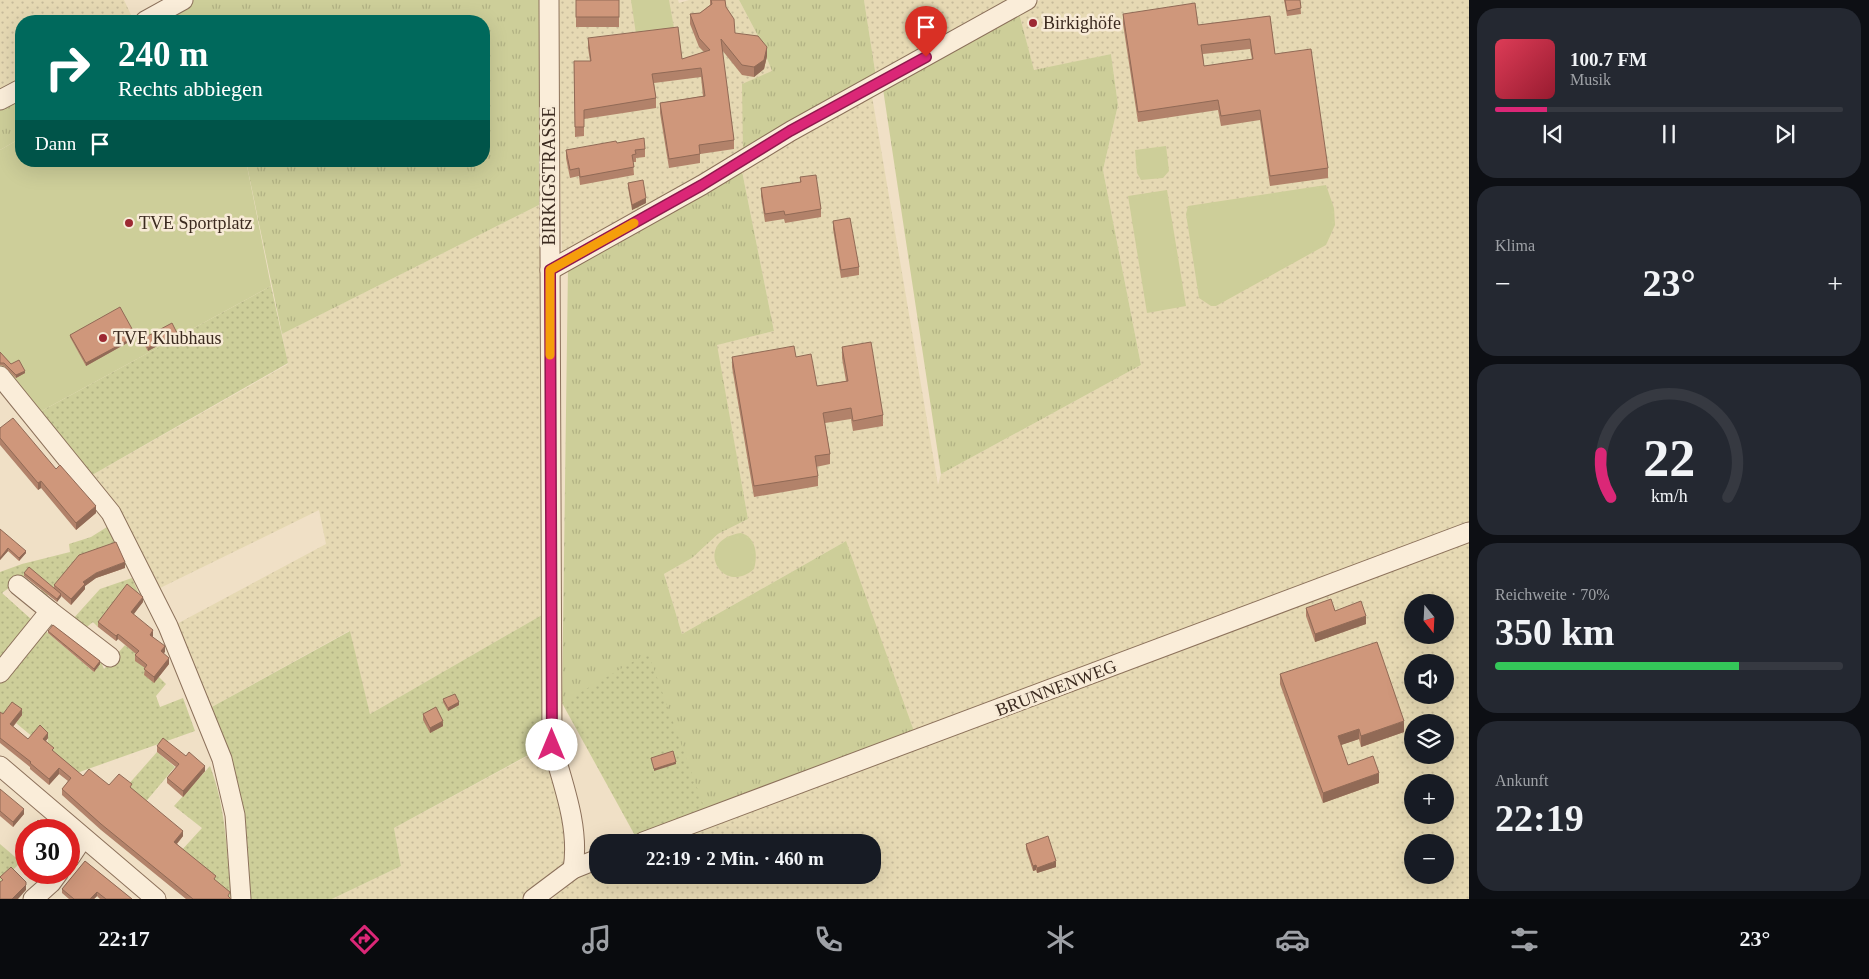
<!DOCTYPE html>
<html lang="de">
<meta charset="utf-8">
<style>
body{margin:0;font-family:"Times New Roman",serif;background:#242831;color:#f1f3f6;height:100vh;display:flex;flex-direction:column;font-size:19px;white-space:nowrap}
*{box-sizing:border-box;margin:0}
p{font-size:16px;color:#9ea1a6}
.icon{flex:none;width:28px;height:28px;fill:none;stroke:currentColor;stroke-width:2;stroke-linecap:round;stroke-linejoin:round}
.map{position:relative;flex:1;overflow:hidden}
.drawer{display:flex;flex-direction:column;gap:8px;padding:8px;background:#0d0f14;width:400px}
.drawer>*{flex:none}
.guide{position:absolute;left:15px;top:15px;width:475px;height:152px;border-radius:20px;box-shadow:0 5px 20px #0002;background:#00695c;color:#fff;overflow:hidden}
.needle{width:32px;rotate:162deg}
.buttons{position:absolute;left:1404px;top:594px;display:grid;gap:10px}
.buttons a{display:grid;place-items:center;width:50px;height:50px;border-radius:50%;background:#171b24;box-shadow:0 5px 20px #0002;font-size:25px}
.speed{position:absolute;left:15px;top:819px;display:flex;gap:10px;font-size:25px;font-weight:700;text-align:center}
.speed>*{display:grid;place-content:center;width:65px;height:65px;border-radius:50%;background:#171b24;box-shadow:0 5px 20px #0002;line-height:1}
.speed .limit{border:8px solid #d22;background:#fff;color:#111}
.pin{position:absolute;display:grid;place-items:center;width:42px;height:42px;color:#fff;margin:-51px -21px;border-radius:50% 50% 50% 0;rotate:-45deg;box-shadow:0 0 5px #0007}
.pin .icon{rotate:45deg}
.me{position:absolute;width:55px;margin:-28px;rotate:0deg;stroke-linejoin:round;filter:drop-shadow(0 0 4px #0008)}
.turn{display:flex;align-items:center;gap:18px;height:105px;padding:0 20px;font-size:22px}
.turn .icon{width:65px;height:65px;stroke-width:2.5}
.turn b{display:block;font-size:35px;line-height:42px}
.then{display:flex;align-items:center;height:48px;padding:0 20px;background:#0003;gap:10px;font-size:19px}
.big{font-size:38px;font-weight:800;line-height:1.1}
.drawer .card{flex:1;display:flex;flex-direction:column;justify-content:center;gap:8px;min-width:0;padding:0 18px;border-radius:20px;background:#242831}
.drawer .dial{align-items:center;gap:0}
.dial svg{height:130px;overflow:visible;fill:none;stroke:#363941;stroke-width:7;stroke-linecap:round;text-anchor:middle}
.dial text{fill:#f1f3f6;stroke:none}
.song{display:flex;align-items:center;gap:15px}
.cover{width:60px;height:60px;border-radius:8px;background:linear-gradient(135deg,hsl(350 70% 55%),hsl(350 70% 35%))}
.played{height:5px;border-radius:2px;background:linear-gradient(90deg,#db2777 15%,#363941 15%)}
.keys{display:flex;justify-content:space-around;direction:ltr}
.heat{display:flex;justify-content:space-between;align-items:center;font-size:28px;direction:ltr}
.charge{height:8px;border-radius:4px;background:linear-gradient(90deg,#34c759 70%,#363941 0)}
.trip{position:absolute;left:589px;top:834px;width:292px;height:50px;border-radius:20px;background:#171b24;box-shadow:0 5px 20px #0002;font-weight:800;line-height:50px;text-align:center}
.menu{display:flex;height:80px;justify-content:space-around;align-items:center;background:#090b0e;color:#9ea1a6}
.menu .icon{width:35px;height:35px}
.menu .current{color:#db2777}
.menu b{font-size:22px;color:#f1f3f6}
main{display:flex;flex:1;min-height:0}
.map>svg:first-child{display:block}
.farmland{fill:url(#farmland-dots);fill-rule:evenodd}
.grass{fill:url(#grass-tufts)}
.park{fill:#cdce99}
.garden{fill:url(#garden-dots)}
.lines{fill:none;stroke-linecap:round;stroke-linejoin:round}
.minor-casing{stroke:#8c715b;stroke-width:21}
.minor{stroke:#faedd9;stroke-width:19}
.wall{fill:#b2826a;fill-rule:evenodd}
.shaded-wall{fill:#916a56}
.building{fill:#cf977b;stroke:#916a56;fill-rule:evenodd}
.route-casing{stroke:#8e194d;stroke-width:12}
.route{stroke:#db2777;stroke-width:9}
.slow{stroke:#f59e0b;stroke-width:9}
.poi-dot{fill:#9d2933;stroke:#f7ead6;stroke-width:2}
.labels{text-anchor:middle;stroke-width:5;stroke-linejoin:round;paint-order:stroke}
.poi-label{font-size:18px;fill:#3b2a1f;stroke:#f7ead6;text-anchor:start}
.street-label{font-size:18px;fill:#3b2a1f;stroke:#f7ead6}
</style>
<main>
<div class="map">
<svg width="1469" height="899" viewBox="0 0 1469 899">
<defs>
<pattern id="farmland-dots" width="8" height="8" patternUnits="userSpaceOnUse" patternTransform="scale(1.25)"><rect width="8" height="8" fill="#e6d9b3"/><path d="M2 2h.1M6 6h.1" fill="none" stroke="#c6ba9a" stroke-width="1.8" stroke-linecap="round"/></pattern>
<pattern id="grass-tufts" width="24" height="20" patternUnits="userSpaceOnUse" patternTransform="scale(1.25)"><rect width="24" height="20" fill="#cdce99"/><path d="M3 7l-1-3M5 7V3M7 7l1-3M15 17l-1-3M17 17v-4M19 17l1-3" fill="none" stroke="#b1b183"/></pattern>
<pattern id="garden-dots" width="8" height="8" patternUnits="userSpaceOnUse" patternTransform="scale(1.25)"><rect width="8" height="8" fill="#cdce99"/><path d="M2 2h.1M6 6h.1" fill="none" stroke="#b1b183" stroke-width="1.8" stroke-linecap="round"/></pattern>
</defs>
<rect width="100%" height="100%" fill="#f0e0c6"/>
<g class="farmland">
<path d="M0,0H124L134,21H21V83L0,94Z"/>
<path d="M556,0H678L679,3L689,0H739L757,34L772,71L743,153L562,256Z"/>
<path d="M864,0H1013L876,77Z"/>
<path d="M1040,0H1469V899H554L552,894L597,856L598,875H872V842H633L707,815L846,541L682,634L664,574L692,558L718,534L748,519L716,345L774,331L741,166L872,96L938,485L941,474L1141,365L1103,170L1118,105L1111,54L1034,71L1019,13ZM1412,602H1445V635H1412ZM1412,662H1445V695H1412ZM1412,722H1445V755H1412ZM1412,782H1445V815H1412ZM1412,842H1445V875H1412Z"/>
<path d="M543,203L547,612L370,714L349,631L208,709L173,626L326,544L319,510L156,590L87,478L288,364L282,334Z"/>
<path d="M548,745L566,824L568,861L522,899H332L401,866L394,828Z"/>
</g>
<g class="grass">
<path d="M191,0H543V203L282,334L246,161H484V21H153Z"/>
<path d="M739,0H864L876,77L743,153L742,84L772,71L757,34Z"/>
<path d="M1019,13L1034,70L1111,54L1118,105L1103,170L1141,365L941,474L883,89Z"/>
<path d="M21,95V138L0,150V107Z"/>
<path d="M741,166L774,331L717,345L748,519L718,534L692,558L664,574L682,634L846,541L916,737L707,815L562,703L568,266Z"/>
</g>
<g class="park">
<path d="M631,0H669L674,28L636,34Z"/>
<path d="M21,138V161H246L271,286L36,414L0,369V150Z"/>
<path d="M1166,146L1169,171L1163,178L1141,180L1137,173L1135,150Z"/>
<path d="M1326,185L1334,208L1335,225L1326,245L1216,306H1211L1199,298L1186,214L1188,206Z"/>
<path d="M1167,190L1186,306L1147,313L1128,196Z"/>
<path d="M741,533C756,537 758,555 754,569C721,598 691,540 741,533Z"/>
</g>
<g class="garden">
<path d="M271,286L288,363L87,478L36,414Z"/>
<path d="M107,527L118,546L55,591L52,590L45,598L40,592L46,584L29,570L22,578L2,593L32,620L0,658V572L22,564L70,552L69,544L91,537Z"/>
<path d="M132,578L139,594L112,609L98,627L93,622L83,630L72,620L100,589Z"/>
<path d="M547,612L546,712L543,747L394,828L401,866L332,899H248L208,709L350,631L370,714Z"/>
<path d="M42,628L94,672L101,662L104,669L125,645L139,656L154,682L159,677L166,684L156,696L160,707L183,698L195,731L74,774L47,748L48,738H34L16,723L22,715L0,717V681Z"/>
<path d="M648,653L707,815L638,841L562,703Z"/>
<path d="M157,752L175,767L137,812L127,786Z"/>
<path d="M210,766C226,808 227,852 231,896L230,898L180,852L202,828L174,806Z"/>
<path d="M0,844L21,862L0,883Z"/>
</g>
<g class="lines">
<g class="minor-casing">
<g id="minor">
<path d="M549,0L552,745C563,784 580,828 573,869"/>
<path d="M145,21L183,0"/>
<path d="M0,100L21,89"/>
<path d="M550,270L702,185L791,131L1027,0"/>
<path d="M0,376L111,513L168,626L222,759L235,815L241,899"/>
<path d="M18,585L50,611"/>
<path d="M0,673L50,611L110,657"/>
<path d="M0,766L156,899"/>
<path d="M643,842L1469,532"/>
<path d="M69,859L83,838"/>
<path d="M33,899L51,883L59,872"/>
<path d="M533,899L573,869L598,859"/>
</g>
</g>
<use href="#minor" class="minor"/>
</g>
<g class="wall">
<rect x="576" y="0" width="43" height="27"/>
<path d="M710,0H725L726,7L735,33L767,56L764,69L754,77L742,75L722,50L734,140V149L700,154V163L669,168L660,113V103L703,96L701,77L654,83L656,98V108L584,119V136L575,137L574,61H590L588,48V38L682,59L704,52L699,47L690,24V14L700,13L710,5Z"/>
<path d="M1284,0H1300L1301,14L1287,16Z"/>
<path d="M1123,14L1198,25L1270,16L1275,54L1328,168V178L1270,186L1260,120L1221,126L1218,110L1138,122L1123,24ZM1250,49L1252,59L1204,66L1203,54Z"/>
<path d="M617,143L645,149V157L636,158V162H633L634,175L580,185L579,176L570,178L566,158V150Z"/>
<path d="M800,177L821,209V217L785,223L784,219L765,222L761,196V188L800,182Z"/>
<path d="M628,183L646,203L632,210L628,188Z"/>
<path d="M833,221L859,267V275L841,278L833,229Z"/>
<path d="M70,335L136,338L86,366L70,337Z"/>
<path d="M177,335L148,351L142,341V339Z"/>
<path d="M842,347L883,415V426L853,431L851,419L825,423L830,454V464L816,467L818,476V486L754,497L732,367V357H796L817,386L846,381L842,358Z"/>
<path d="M0,352L11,364L25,373L16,378L4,366L0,365Z"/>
<path d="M0,428L56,469L96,513L76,530L41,488L38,490L0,445Z"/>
<path d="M0,529L26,553L19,561L8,551L0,560Z"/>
<path d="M125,568L96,578L85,586V589L71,605L61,596L57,602L24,576V573L54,588V585Z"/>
<path d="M143,602L133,614L153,636V637L165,652L163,653L169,664L154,683L144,675L145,668L135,661V655L136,654L118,639L116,641L98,627V622Z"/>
<path d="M1306,608L1335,611L1366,624L1315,642L1306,616Z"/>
<path d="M48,631L100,664L94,672L48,633Z"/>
<path d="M1280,674L1404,732L1361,747L1359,739L1341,745L1348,765L1379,783L1323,803L1280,684Z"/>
<path d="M443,699L459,705L448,711L443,702Z"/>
<path d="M0,712L3,714L22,715L13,727L28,739L48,738L46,741L54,752L83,776L109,785L132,789L183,836L177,844L216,881L231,899H186L101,830L62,795V789L68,781L59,774L49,785L30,769V767L0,743Z"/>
<path d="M423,714L443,726L430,733L423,720Z"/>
<path d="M157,746L205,771L183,797L167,783V778L176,767L157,752Z"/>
<path d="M0,789L24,814L13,827L0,816Z"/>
<path d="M1026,844L1056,867L1037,873L1036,870L1033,871L1026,849Z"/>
<path d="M85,861L132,899H100L97,896L94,899H69L62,893V889Z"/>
</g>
<g class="shaded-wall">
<path d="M767,47V56L764,69L754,77V67Z"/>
<path d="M646,198V203L632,210V205Z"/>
<path d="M177,333V335L148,351V348Z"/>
<path d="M136,336V338L86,366V363Z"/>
<path d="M25,371V373L16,378V375Z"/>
<path d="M41,481V488L38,490V483Z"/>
<path d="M96,506V513L76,530V523Z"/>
<path d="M8,548V551L0,560V558Z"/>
<path d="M26,551V553L19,561V558Z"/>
<path d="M125,562V568L96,578L85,586V589L71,605V599L83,582L96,573Z"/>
<path d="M61,594V597L57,602V599Z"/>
<path d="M143,597V602L131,618V612Z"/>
<path d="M1366,616V624L1315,642V634Z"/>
<path d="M153,630V636L150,640V635Z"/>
<path d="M118,634V639L116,641V636Z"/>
<path d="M165,646V652L161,656V651Z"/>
<path d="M169,658V664L154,683V677Z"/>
<path d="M100,661V664L94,672V669Z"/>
<path d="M459,702V705L448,711V708Z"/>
<path d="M22,709V715L10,730V724Z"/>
<path d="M443,721V726L430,733V728Z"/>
<path d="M1404,721V732L1361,747V736Z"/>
<path d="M1359,729V739L1338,746V736Z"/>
<path d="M48,733V738L43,744V739Z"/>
<path d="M676,762V764L654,771V769Z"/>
<path d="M205,766V771L183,797V791Z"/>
<path d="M59,768V774L49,785V779Z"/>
<path d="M1379,773V783L1323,803V793Z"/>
<path d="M24,809V814L13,827V822Z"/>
<path d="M183,831V836L174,847V842Z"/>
<path d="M1056,861V867L1037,873V868Z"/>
<path d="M1036,865V870L1033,871V866Z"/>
<path d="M26,885V890L18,899H12Z"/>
<path d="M97,892V896L94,899H90Z"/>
</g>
<g class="building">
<rect x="576" y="0" width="43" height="17"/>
<path d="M711,0H725L726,7L734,19L735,33L758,36L767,47L764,60L754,67L742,65L721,39L734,140L699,145L700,154L669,159L660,103L705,96L701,68L652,74L656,98L584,110V127H575L574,61H591L588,38L678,27L682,59L710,50L699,38L690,14L700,13L712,4Z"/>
<path d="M1285,0H1300L1301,8L1287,11Z"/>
<path d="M1195,3L1198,25L1270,16L1275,54L1311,49L1328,168L1270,176L1260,110L1221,116L1218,100L1138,112L1123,14ZM1250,39L1253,59L1204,66L1201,45Z"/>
<path d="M644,138L645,149L635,150L636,154L632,155L634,167L580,177L579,168L570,170L566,150L616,141L617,143Z"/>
<path d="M816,175L821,209L785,215L784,211L765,214L761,188L801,182L800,177Z"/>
<path d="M643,180L646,198L632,205L628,183Z"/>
<path d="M850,218L859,267L841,270L833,221Z"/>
<path d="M120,307L136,336L86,363L70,335Z"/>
<path d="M172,323L177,333L148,348L142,339Z"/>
<path d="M871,342L883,415L853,421L851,408L823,413L830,454L815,456L818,476L754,486L732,357L794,346L796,357L811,354L817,386L848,381L842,347Z"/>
<path d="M0,352L11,364L19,360L25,371L16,375L4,363H0Z"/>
<path d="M13,418L56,469L60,465L96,506L76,523L41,481L38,483L0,438V428Z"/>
<path d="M0,529L26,551L19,558L8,548L0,558Z"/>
<path d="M116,542L125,562L96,573L83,582L85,584L71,599L54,585L79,555Z"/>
<path d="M29,567L61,594L57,599L24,573Z"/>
<path d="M127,584L143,597L131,612L153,630L150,635L165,646L161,651L169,658L154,677L144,669L147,665L135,655L139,651L118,634L116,636L98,622Z"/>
<path d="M1331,599L1335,611L1361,601L1366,616L1315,634L1306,608Z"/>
<path d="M53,625L100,661L94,669L48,631Z"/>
<path d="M1377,642L1404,721L1361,736L1359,729L1338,736L1348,765L1373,756L1379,773L1323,793L1280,674Z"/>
<path d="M455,694L459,702L448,708L443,699Z"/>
<path d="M12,702L22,709L10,724L28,739L40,725L48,733L43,739L54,748L52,750L83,776L89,769L109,785L119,774L132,784L130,787L183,831L174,842L216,876L214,879L230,892L228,896L231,899H193L101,824L62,789L71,778L59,768L49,779L30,763L31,762L0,738V712L3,714Z"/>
<path d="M436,707L443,721L430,728L423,714Z"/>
<path d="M163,738L186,756L189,752L205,766L183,791L167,778L179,764L157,746Z"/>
<path d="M673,751L676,762L654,769L651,758Z"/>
<path d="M0,789L24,809L13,822L0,811Z"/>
<path d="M38,820L49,830H31Z"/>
<path d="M1048,836L1056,861L1037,868L1036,865L1033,866L1026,844Z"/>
<path d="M85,861L132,899H106L97,892L90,899H74L62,889Z"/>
<path d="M11,867L26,882V885L12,899H0V882L3,880L0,877Z"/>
</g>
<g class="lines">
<g class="route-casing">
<path id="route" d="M552,745L550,270L702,185L790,131L926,57"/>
</g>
<use href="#route" class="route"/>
<path class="slow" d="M550,355V270L634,223"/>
</g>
<g class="poi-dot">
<circle cx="1033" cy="23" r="5"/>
<circle cx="129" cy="223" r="5"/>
<circle cx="103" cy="338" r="5"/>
</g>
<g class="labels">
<g class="poi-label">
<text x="1043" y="29">Birkighöfe</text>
<text x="139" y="229">TVE Sportplatz</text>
<text x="113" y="344">TVE Klubhaus</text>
</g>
<g class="street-label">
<text transform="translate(549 176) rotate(-90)" y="6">BIRKIGSTRASSE</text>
<text transform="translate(1056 688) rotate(-21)" y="6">BRUNNENWEG</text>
</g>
</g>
</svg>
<div class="buttons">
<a><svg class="needle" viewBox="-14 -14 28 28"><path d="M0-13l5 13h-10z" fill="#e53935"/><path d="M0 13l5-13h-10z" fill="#9ea1a6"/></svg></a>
<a><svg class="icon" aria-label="sound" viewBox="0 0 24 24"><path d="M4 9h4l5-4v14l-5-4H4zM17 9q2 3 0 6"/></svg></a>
<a><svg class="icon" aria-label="layers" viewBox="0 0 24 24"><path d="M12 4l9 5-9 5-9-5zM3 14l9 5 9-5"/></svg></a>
<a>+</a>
<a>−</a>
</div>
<div class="speed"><div class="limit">30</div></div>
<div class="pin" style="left:926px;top:57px;background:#d93025"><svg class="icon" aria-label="arrive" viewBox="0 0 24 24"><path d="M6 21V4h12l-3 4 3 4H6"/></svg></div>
<svg class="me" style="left:552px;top:745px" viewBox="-20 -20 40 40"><circle r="19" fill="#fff"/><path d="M0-13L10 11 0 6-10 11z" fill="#db2777"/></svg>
<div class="trip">22:19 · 2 Min. · 460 m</div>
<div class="guide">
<div class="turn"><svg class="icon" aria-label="right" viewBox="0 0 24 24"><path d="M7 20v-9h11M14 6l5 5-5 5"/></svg><div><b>240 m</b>Rechts abbiegen</div></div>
<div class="then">Dann<svg class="icon" aria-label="arrive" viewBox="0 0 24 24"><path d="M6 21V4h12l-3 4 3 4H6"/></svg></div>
</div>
</div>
<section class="drawer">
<div class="card">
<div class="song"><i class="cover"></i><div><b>100.7 FM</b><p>Musik</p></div></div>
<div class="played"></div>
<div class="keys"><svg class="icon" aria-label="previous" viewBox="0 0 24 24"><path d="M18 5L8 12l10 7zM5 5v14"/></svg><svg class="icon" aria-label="pause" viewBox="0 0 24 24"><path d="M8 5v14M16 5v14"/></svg><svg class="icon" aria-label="next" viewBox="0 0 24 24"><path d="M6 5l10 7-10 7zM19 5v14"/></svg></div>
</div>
<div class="card"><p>Klima</p>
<div class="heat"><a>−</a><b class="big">23°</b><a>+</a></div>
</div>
<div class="card dial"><svg viewBox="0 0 100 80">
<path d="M14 69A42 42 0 1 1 86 69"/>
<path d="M14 69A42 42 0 0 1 8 42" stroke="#db2777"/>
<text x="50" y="56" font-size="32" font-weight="700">22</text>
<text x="50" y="72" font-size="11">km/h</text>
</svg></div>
<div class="card"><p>Reichweite · 70%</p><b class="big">350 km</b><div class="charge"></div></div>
<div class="card"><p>Ankunft</p><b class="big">22:19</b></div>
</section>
</main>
<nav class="menu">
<b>22:17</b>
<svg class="icon current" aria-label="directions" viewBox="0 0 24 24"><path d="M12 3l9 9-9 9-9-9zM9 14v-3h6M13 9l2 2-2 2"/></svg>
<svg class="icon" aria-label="music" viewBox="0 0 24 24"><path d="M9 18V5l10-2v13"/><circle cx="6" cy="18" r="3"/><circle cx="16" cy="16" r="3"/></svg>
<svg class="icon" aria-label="phone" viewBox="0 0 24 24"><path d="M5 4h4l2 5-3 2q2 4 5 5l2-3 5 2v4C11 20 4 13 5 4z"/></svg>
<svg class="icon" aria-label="climate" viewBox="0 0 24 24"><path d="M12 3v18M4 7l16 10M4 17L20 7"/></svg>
<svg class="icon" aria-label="car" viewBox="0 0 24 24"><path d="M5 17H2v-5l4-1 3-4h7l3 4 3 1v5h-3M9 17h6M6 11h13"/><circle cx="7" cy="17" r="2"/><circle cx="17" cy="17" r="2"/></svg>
<svg class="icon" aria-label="filters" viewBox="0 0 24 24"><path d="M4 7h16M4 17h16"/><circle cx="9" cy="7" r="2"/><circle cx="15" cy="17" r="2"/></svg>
<b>23°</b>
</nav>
